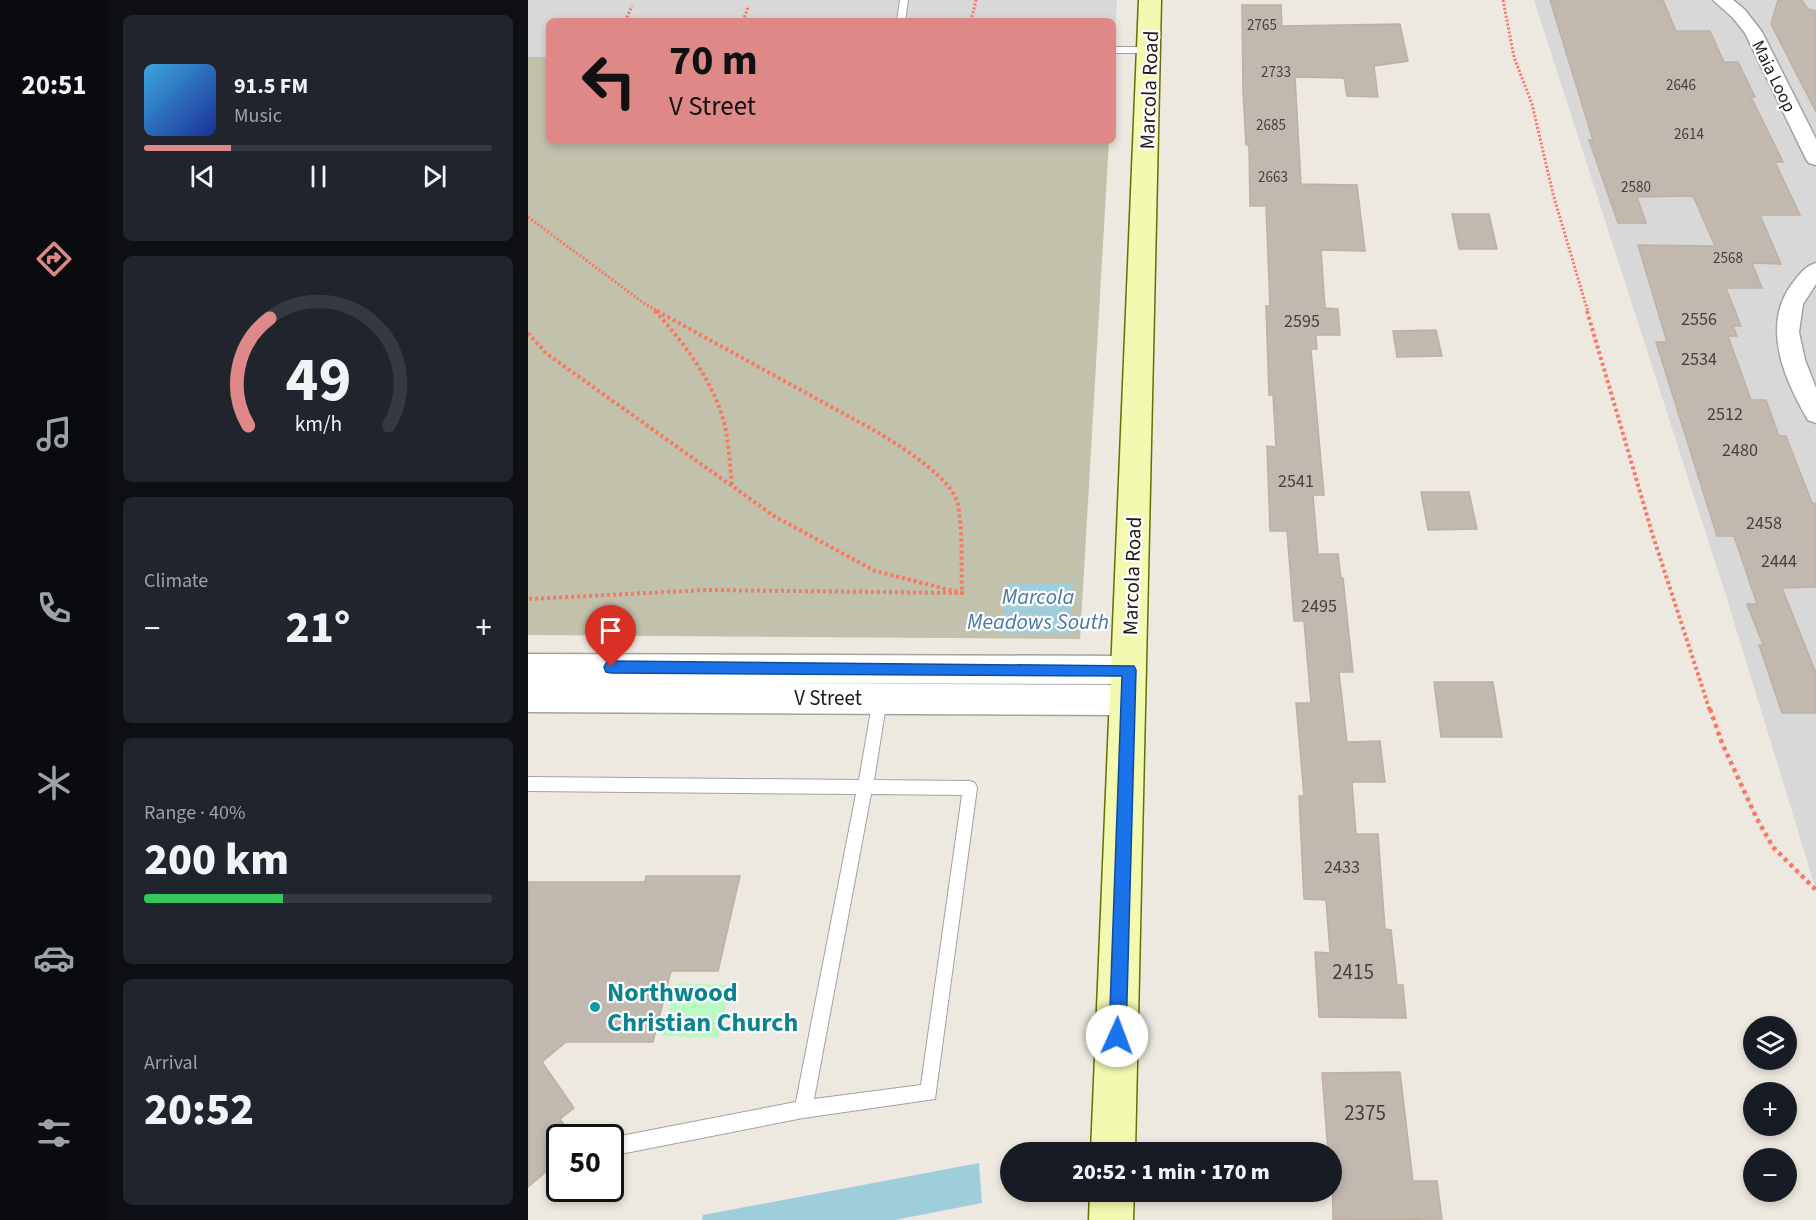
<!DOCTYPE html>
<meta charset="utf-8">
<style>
body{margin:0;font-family:"Source Sans 3",sans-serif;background:#20242c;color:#f1f3f6;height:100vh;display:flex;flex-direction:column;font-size:22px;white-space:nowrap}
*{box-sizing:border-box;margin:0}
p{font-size:20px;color:#9ea1a6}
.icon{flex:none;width:33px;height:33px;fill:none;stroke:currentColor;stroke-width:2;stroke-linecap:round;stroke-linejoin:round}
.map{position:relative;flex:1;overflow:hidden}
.drawer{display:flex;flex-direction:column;gap:15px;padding:15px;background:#0d0f14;width:420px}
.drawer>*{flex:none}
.banner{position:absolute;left:18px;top:18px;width:570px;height:126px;border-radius:9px;box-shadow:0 3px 9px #0003;background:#de8887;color:#111;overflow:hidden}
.controls{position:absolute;left:1215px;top:1016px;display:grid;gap:12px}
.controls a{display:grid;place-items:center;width:54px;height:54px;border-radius:50%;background:#171b24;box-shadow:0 3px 9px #0003;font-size:30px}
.speed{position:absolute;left:18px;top:1124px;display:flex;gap:12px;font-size:30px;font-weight:700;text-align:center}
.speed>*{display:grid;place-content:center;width:78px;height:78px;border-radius:50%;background:#171b24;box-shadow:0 3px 9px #0003;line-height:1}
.speed .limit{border:3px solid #111;border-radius:9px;background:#fff;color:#111}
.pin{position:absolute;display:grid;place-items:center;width:51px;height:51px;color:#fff;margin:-62px -26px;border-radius:50% 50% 50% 0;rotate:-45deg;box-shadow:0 0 6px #0007}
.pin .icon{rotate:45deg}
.me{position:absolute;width:66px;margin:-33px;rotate:2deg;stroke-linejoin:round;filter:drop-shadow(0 0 4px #0008)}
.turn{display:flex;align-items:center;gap:21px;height:126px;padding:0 24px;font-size:27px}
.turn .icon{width:78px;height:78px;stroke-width:2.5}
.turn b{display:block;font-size:42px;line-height:51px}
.big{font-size:45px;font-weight:800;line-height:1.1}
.drawer .widget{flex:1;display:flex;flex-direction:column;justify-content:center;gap:9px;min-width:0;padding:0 21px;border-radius:9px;background:#20242c}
.drawer .dial{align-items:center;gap:0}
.dial svg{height:156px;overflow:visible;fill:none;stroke:#363941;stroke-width:7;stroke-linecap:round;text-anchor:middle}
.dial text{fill:#f1f3f6;stroke:none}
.song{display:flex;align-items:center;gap:18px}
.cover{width:72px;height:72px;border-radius:9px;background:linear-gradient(135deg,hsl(200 70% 55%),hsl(230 70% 35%))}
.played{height:6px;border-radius:3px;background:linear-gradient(90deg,#de8887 25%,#363941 25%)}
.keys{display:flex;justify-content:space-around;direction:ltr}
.heat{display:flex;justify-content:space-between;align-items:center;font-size:33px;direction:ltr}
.charge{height:9px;border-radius:4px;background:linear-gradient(90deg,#34c759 40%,#363941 0)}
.trip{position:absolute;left:472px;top:1142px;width:342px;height:60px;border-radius:30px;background:#171b24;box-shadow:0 3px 9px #0003;font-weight:800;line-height:60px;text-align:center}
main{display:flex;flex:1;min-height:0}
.menu{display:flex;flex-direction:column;width:108px;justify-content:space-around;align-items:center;background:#090b0e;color:#9ea1a6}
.menu .icon{width:42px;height:42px}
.menu .current{color:#de8887}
.menu b{font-size:27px;color:#f1f3f6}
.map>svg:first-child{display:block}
.residential{fill:#d9d8d8}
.construction{fill:#c1c1ac}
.park{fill:#bbf9c2}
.water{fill:#a0cddc}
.building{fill:#c1b8b0;stroke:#bfb0a3;stroke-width:1.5}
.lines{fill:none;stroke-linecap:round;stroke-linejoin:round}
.service-casing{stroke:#a2a2a2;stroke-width:2}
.minor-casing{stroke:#a2a2a2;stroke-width:3}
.tertiary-casing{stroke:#a2a2a2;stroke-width:3}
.secondary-casing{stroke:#627004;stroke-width:3}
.path-far2{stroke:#fa7764;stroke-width:3;stroke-dasharray:2 2;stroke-linecap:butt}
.path-far1{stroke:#fa7764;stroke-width:4;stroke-dasharray:3 3;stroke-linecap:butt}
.path{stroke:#fa7764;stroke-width:4.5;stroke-dasharray:4 4;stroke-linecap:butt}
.service{fill:#fff;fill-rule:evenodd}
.minor{fill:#fff;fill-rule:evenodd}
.tertiary{fill:#fff;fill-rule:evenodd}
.secondary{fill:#f4f9b2;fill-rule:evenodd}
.route{fill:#1a73e8;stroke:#114b97;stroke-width:1.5}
.culture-dot{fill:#0f9aa8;stroke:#fff;stroke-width:2}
.labels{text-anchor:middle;stroke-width:4.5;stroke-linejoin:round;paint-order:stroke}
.far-number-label{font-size:15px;fill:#444240}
.far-street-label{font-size:18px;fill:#1b1b1b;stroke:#fff}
.number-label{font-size:18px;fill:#444240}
.street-label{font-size:21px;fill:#1b1b1b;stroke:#fff}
.near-number-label{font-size:21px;fill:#444240}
.water-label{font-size:22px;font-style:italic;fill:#4877aa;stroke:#fff}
.near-culture-label{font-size:26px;font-weight:bold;fill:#0d838f;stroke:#fff;text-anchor:start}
</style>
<main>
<nav class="menu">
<b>20:51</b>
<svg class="icon current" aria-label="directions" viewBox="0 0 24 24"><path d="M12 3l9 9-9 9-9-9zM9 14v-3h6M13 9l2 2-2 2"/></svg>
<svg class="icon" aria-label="music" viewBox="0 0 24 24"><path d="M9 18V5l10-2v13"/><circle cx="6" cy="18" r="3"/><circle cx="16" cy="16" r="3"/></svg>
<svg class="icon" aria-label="phone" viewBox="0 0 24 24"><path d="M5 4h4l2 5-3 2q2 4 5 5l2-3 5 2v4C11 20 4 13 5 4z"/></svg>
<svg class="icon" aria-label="climate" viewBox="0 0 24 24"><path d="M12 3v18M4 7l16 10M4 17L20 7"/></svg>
<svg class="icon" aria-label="car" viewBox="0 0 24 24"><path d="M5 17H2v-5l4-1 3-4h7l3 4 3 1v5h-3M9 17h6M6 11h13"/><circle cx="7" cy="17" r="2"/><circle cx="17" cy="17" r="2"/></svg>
<svg class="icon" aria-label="filters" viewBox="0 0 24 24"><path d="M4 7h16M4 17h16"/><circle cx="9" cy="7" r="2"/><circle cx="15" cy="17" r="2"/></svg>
</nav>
<section class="drawer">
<div class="widget">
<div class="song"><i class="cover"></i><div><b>91.5 FM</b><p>Music</p></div></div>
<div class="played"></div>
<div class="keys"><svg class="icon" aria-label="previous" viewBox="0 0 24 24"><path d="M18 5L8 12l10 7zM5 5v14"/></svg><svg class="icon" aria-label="pause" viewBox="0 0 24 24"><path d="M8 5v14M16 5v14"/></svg><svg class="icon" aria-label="next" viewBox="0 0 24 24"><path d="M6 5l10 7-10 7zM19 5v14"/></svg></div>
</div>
<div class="widget dial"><svg viewBox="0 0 100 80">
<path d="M14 69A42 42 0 1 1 86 69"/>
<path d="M14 69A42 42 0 0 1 25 14" stroke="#de8887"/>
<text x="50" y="56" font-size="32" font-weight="700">49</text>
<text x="50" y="72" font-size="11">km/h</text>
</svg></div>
<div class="widget"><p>Climate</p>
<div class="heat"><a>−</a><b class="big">21°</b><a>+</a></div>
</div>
<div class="widget"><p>Range · 40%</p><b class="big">200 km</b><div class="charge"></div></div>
<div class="widget"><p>Arrival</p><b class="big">20:52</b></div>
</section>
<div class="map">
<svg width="1288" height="1220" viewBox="0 0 1288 1220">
<rect width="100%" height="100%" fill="#ede9e0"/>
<g class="residential">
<path d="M0,0H589L586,58L585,21H21V57H0Z"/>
<path d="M1006,0H1288V890L1199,599Z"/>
</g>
<path class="construction" d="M0,57H21V141H581L552,639L0,635Z"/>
<path class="park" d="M148,983L203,985L190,1038L134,1036Z"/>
<g class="water">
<path d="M480,584H545L542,633H474Z"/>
<path d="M451,1163L454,1203L367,1220H174L175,1215Z"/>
</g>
<g class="building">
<path d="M1022,0H1135L1148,31H1182L1196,62H1210L1227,97H1223L1255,162H1247L1272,215H1232L1253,264L1224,263L1234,288H1198L1213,326H1205L1209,336H1200L1223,400H1238L1251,436H1258L1284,503H1288V587L1254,588L1288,673V713H1254L1231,645H1235L1219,604H1229L1206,536H1189L1128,342H1139L1110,245L1187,246L1165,196L1109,197L1118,223H1090L1061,140H1065Z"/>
<path d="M1250,0H1274L1280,9L1288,11V112L1243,24Z"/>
<path d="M714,5H753L754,26L872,24L880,61L846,66L850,97L819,96L816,78L767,77L773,184L829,185L837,251L793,250L797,308L810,309L812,335H788L789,349H783L796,495H785L790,554H810L813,578H815L825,672H811L819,742L852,741L857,782H824L828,834H850L857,929L863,930L869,985H875L878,1018L791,1017L787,952L802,953L798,900L776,899L771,796H776L768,703H783L776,621H766L759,531H742L739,446L748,447L745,395H741L738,306H742L738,206H722L721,145H718L715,92Z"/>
<path d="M924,214H961L969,249H931Z"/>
<path d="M908,330L914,356L869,357L865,331Z"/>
<path d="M893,492H941L949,529L900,530Z"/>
<path d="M906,682H965L974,737H913Z"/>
<path d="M118,876H212L190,971H143L125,1042H38L14,1062L46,1108L32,1119L45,1137H32V1160L0,1187V882H117Z"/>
<path d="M872,1072L885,1181H909L914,1219L805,1220L804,1152H800L794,1073Z"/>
</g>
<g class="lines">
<g class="service-casing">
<g id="service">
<path d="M372,0H380L377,21H369Z"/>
<path d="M585,47H622L627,50L622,53H585Z"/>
<path d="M352,693L357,695L359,699L346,780L442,781L447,783L449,788L407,1099L275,1118L82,1156V1138L268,1102L328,794L0,791V777L331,780L345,699L347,695ZM343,794L434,795L393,1085L286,1099Z"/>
</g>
</g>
<g class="minor-casing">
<g id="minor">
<path d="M1185,0H1205L1217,10L1234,32L1288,139V165L1281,163L1278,159L1217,33L1205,18Z"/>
<path d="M1288,263V284L1275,304L1271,332L1277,360L1288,388V423L1280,420C1256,379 1233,326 1264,284C1271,275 1277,266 1288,263Z"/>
</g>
</g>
<g class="tertiary-casing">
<path id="tertiary" d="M0,654L601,656L613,660L618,670L613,680L601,684L235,683L600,685L612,689L617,700L612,711L600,715L0,712Z"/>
</g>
<g class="secondary-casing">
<g id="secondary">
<path d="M611,0H633L607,1152H563Z"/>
<path d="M562,1191H606L605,1220H561Z"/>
</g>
</g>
<g class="path-far2">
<path d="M975,0L986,57L1004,104L1025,194L1060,312"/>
<path d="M97,21L104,6"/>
<path d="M215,21L220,7"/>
<path d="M443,21L448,0"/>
<path d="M0,217L117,304L132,312"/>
<path d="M127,310L129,312"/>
</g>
<g class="path-far1">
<path d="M127,311C157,344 186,382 197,426C201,445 202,466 204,486"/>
<path d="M129,311L349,432C372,446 425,478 430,505C435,530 433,567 434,593"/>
<path d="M1059,311L1125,536L1182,711"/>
<path d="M0,333L19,354L246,516L347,571L434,593L179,590L0,599"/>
</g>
<path class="path" d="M1182,709L1194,743L1229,819L1245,847L1288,890"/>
<use href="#service" class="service"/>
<use href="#minor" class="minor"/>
<use href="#tertiary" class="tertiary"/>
<use href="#secondary" class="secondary"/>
</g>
<path class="route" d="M83,661L606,666L608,670L598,1036L595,1042L589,1045L583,1042L581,1036L594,676L83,673L78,672L76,667L78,663Z"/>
<circle class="culture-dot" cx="67" cy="1007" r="6"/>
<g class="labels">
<g class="far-number-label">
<text x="734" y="30">2765</text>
<text x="748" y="77">2733</text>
<text x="1153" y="90">2646</text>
<text x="743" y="130">2685</text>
<text x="1161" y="139">2614</text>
<text x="745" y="182">2663</text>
<text x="1108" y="192">2580</text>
<text x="1200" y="263">2568</text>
</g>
<g class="far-street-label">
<text transform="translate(1246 76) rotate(64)" y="6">Maia Loop</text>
</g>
<g class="number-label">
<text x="1171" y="325">2556</text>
<text x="774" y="327">2595</text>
<text x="1171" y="365">2534</text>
<text x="1197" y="420">2512</text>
<text x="1212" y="456">2480</text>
<text x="768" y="487">2541</text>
<text x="1236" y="529">2458</text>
<text x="1251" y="567">2444</text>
<text x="791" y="612">2495</text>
<text x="814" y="873">2433</text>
</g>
<g class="street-label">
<text transform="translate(621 90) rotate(-88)" y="7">Marcola Road</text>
<text transform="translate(604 576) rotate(-88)" y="7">Marcola Road</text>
<text x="300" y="705">V Street</text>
</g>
<g class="near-number-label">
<text x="825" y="979">2415</text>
<text x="837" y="1120">2375</text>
</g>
<g class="water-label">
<text x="510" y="604">Marcola<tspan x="510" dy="25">Meadows South</tspan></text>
</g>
<g class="near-culture-label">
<text x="79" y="1001">Northwood<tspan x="79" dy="30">Christian Church</tspan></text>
</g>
</g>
</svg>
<div class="controls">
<a><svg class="icon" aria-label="layers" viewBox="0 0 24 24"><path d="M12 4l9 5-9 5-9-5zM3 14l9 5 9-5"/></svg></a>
<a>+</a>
<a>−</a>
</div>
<div class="speed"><div class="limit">50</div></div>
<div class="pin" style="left:83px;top:667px;background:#d93025"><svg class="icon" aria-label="arrive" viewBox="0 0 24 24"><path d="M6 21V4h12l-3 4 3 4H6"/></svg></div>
<svg class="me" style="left:589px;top:1036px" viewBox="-20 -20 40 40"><circle r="19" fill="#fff"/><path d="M0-13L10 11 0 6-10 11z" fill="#1a73e8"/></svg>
<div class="trip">20:52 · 1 min · 170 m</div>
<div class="banner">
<div class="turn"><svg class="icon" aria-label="left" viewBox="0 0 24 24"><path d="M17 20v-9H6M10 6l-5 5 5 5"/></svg><div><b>70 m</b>V Street</div></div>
</div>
</div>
</main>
